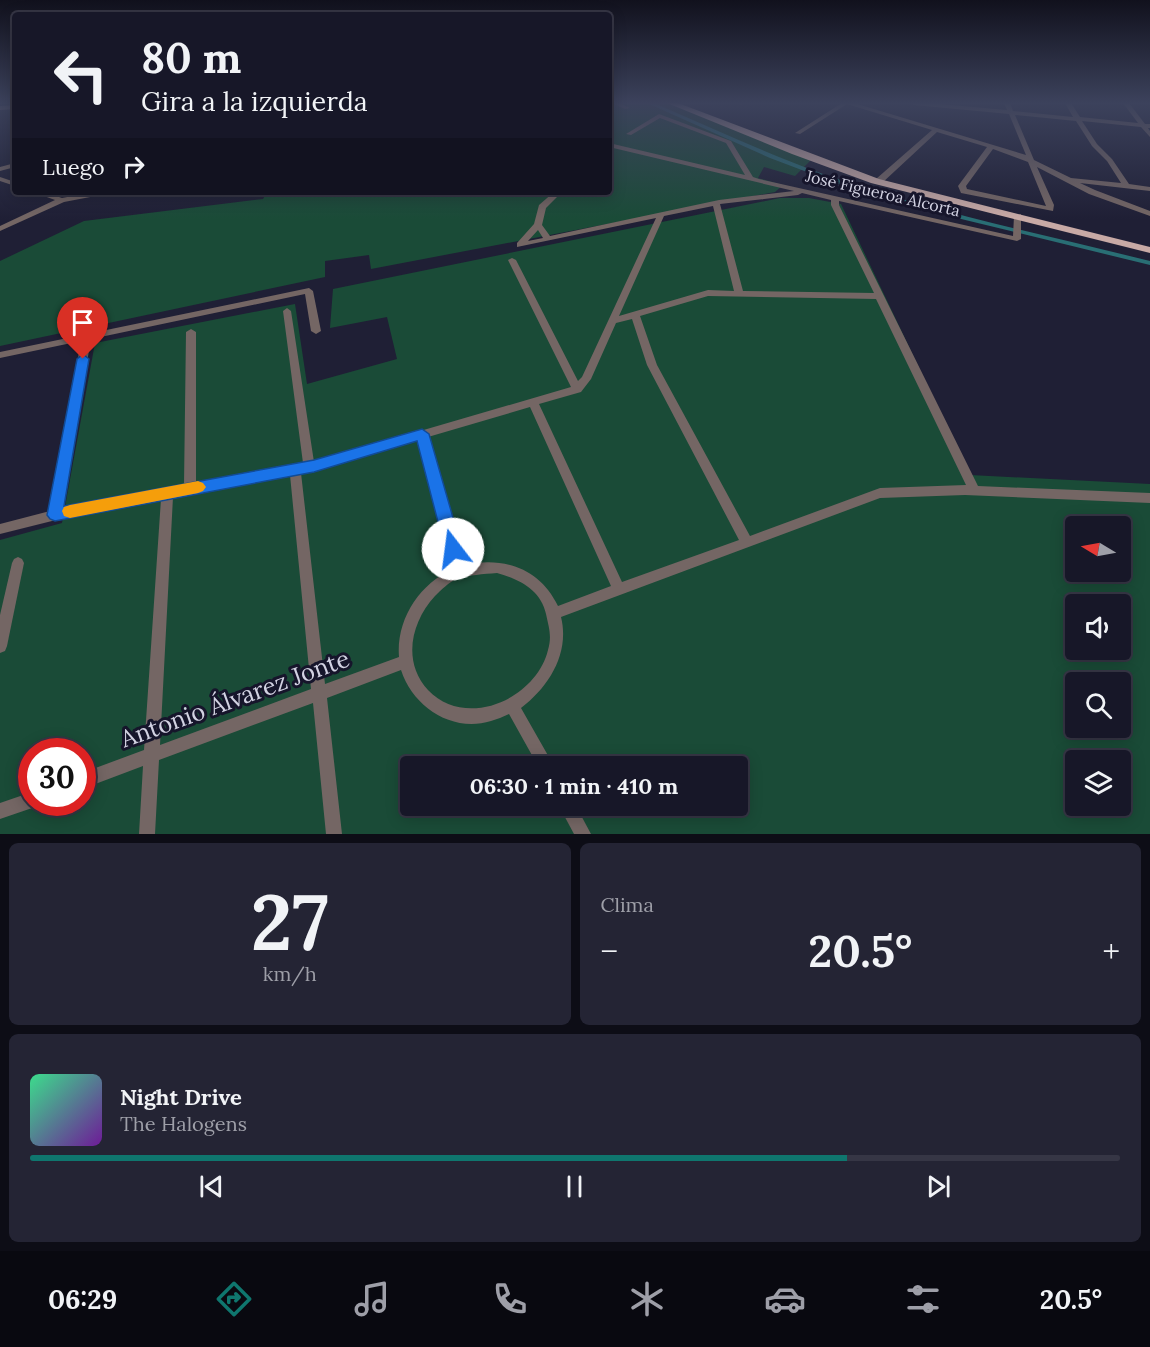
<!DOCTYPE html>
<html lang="es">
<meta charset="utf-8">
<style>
body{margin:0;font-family:Lora,serif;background:#242434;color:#f1f3f6;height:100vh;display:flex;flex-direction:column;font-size:22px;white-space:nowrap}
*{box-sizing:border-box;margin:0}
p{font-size:20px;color:#9e9fa8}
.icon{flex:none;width:33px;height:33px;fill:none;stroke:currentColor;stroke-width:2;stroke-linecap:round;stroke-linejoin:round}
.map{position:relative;height:834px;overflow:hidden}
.sheet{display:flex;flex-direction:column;gap:9px;padding:9px;background:#0d0d16;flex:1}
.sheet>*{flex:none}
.banner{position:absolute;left:12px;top:12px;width:600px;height:183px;border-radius:6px;box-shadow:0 3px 15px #0003,0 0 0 2px #363645;background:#171728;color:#f1f3f6;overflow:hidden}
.needle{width:39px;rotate:280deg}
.tools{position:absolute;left:1065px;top:516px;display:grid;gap:12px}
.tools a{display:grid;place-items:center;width:66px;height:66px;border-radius:6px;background:#171728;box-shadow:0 3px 15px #0003,0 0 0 2px #363645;font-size:30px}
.speed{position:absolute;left:18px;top:738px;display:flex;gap:12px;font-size:30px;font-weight:700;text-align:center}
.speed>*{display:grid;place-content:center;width:78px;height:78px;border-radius:50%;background:#171728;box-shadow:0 3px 15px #0003,0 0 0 2px #363645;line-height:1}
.speed .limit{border:9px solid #d22;background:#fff;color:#111}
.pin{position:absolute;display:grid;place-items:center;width:51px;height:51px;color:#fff;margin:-62px -26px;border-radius:50% 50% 50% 0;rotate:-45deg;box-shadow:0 0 6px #0007}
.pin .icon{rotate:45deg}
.me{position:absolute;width:66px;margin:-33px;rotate:345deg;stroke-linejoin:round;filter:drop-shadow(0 0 4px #0008)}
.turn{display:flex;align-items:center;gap:21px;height:126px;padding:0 30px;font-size:27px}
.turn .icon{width:78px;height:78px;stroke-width:2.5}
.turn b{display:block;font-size:42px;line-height:51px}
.then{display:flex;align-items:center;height:57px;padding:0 30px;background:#0003;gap:12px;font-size:22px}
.big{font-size:45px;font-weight:700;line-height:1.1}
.sheet .card{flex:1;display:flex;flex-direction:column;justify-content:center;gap:9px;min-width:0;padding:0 21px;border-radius:9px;background:#242434}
.sheet .dial{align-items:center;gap:0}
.dial b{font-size:78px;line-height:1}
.song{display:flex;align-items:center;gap:18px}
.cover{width:72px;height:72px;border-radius:9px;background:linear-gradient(135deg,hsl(150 70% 55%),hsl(280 70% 35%))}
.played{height:6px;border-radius:3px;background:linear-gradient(90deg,#0f766e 75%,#363645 75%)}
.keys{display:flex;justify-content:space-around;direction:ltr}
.heat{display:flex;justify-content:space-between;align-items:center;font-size:33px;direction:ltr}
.sheet .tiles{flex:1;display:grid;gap:9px;grid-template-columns:1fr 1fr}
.card:last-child{grid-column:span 2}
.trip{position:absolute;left:400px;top:756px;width:348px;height:60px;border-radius:6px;background:#171728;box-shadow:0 3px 15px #0003,0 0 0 2px #363645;font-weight:700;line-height:60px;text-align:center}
.tabs{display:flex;height:96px;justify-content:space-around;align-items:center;background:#090910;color:#9e9fa8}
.tabs .icon{width:42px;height:42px}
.tabs .active{color:#0f766e}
.tabs b{font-size:27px;color:#f1f3f6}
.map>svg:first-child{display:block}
.green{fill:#1a4b37;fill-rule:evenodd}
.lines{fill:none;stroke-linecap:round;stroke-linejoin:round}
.canal{fill:#296e74;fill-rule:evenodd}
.minor{fill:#746664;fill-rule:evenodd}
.secondary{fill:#a48c89;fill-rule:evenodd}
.primary{fill:#c8aaa6;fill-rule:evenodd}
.route{fill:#1a73e8;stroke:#114b97;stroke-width:1.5}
.slow{fill:#f59e0b}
.labels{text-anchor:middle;stroke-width:6;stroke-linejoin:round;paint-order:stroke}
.far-street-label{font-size:16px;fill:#d2d2e2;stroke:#16152b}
.near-street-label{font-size:24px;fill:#d2d2e2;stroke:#16152b}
</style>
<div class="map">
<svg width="1150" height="834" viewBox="0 0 1150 834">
<rect width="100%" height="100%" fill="#1f1f35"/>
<g class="green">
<path d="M645,103H669L811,160L795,176L764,167L758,178L783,185L775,192L371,269L369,255L325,261V277L0,346V261L84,221L263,199L267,192H609V105Z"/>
<path d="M780,198H809L841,204L970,475L1150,484V834H0V540L62,523L95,343L295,304L307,384L397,359L387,317L330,328L333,289ZM1076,526H1120V572H1076ZM1076,604H1120V650H1076ZM1076,682H1120V728H1076ZM32,752H82V802H32ZM1076,760H1120V806H1076ZM411,766H738V806H411Z"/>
</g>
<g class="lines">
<path class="canal" d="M647,103H654C710,127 765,153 823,174C929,211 1041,234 1150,261V265L957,218L844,186L770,158Z"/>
<g class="minor">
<path d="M612,103H619L630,108L625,109Z"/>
<path d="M737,103H744L741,105Z"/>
<path d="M842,103H854L1026,155L1009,114L914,105L911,103H928L1007,110L1004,103H1010L1013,111L1073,117L1065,103H1071L1080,117L1138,123L1123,103H1129L1145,124H1150V128H1148L1150,131V137L1141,127L1082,121L1097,144L1112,159L1129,184L1150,187V191L1080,183L1095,190L1150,211V216L1089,194L1037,167L1054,205L1053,211L961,193L958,186L987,147L937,132L882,183H876V179L932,130L847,104L800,134L795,133ZM1015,115L1076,121L1092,146L1107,161L1121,183L1071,178L1034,160ZM993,149L1028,162L1046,206L967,189L966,186Z"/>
<path d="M659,114L731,141L753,177L759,179L1013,236L1014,216L1021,214V239L1017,241L839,201V205L978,486L1150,493V503L965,495L880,498L561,617C570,653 549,687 521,708L554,766H538L509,714C503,717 497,719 491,721C452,733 413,707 401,670L327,698L342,834H326L313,703L159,760L155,834H139L143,766L82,789V773L144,750L161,499L84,513L0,534V524L50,511L81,341L0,358V352L309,288L313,291L321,331L316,334L311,331L305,294L91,339L62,508L184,485L186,332L191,329L196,332V483L303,463L283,311L287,308L291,311L314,462L571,387L508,260L512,258L516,260L578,381L582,377L656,218L517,247V243L534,224L539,205L554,192H562L546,208L542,225L550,236L719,200L794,191L609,147V143L745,175L726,143L660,118L631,135L626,134ZM802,193L831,200V205L874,293L743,291L720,204L798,195ZM713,206L734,291L708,290L619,316L664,216ZM538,230L543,238L528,241ZM708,296L876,299L966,485L880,488L750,536L657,365L640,316ZM632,319L647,365L739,540L622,582L539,404L581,392L591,379L616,323ZM530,407L611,586L558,606C540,568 503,556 464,565L428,437ZM418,440L453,569C419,584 396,620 399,657L325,684L301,473ZM290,475L311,689L160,745L173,497ZM497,573C519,579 541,590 546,614C549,628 552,636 548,650C536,699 466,730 428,690C402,662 411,622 435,596C441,590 449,582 457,579C469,575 483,574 497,573Z"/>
<path d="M15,163V167L0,171V167Z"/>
<path d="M0,177L15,182V186L0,181Z"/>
<path d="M33,192H44L62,198L94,192H110L106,194L64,202L0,231V226L55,200Z"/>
<path d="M18,557L22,559L24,563L7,646L5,651L0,653V615L12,563L14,559Z"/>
<path d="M32,792V802H39L38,806L0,819V803Z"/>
<path d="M559,806H576L591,834H574Z"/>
</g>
<path class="secondary" d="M15,105V109L0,110V106Z"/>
<path class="primary" d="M667,103H678L879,179L1150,247V253L871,183L792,154Z"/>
</g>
<linearGradient id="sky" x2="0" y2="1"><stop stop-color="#11111d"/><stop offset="0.47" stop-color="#3c425c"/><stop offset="1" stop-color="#3c425c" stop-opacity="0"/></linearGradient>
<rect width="1150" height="219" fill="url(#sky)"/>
<path class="route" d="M83,354L89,359L64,506L314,460L422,429L429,434L462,549L459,555L453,557L448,555L445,549L417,441L314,472L55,521L50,519L47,515L77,359Z"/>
<path class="slow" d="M198,481L203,483L206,487L203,491L198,493L70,518L64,516L62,511L64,507L70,505Z"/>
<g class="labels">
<g class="far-street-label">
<text transform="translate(883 193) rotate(13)" y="6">José Figueroa Alcorta</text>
</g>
<g class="near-street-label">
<text transform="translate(235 699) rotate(-20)" y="8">Antonio Álvarez Jonte</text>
</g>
</g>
</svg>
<div class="tools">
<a><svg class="needle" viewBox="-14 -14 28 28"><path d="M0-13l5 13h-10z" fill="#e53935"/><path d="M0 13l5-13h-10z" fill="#9e9fa8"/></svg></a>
<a><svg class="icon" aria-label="sound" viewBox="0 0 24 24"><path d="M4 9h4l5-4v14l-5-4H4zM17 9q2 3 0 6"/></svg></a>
<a><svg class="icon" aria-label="search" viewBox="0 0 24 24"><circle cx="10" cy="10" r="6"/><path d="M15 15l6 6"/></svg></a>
<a><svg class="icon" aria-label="layers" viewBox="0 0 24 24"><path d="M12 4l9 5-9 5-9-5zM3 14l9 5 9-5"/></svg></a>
</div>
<div class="speed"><div class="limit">30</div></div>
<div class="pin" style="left:83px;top:359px;background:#d93025"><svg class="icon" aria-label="arrive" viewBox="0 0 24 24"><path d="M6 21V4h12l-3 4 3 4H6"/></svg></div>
<svg class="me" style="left:453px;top:549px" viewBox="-20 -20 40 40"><circle r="19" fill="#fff"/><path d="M0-13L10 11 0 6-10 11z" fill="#1a73e8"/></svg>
<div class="trip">06:30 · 1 min · 410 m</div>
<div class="banner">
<div class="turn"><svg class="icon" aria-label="left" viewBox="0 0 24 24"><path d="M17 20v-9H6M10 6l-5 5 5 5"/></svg><div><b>80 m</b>Gira a la izquierda</div></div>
<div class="then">Luego<svg class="icon" aria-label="right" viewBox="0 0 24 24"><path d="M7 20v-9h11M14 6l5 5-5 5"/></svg></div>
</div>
</div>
<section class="sheet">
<div class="tiles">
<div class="card dial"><b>27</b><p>km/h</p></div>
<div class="card"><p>Clima</p>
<div class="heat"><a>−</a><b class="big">20.5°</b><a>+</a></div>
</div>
<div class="card">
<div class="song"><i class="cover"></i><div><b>Night Drive</b><p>The Halogens</p></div></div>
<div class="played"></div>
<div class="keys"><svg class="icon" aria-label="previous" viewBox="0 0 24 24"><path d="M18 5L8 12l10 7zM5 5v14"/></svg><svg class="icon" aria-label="pause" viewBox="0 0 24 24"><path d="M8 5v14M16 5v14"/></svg><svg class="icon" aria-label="next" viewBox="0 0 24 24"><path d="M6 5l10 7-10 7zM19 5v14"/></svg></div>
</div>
</div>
</section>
<nav class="tabs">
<b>06:29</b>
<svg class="icon active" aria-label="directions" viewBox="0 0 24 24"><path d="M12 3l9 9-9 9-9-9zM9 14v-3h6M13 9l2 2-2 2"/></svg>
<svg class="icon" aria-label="music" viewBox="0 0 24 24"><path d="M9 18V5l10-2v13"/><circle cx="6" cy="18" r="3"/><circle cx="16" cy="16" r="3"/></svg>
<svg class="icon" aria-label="phone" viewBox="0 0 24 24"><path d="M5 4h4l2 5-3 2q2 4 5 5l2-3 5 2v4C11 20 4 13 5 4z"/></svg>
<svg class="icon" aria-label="climate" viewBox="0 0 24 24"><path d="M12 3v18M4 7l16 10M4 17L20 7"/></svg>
<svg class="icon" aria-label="car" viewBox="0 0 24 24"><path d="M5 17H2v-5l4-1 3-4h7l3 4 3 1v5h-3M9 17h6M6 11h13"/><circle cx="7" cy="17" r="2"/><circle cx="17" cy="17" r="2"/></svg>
<svg class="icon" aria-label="filters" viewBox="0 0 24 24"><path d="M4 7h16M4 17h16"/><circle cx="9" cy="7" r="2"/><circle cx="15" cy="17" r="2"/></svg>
<b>20.5°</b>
</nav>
